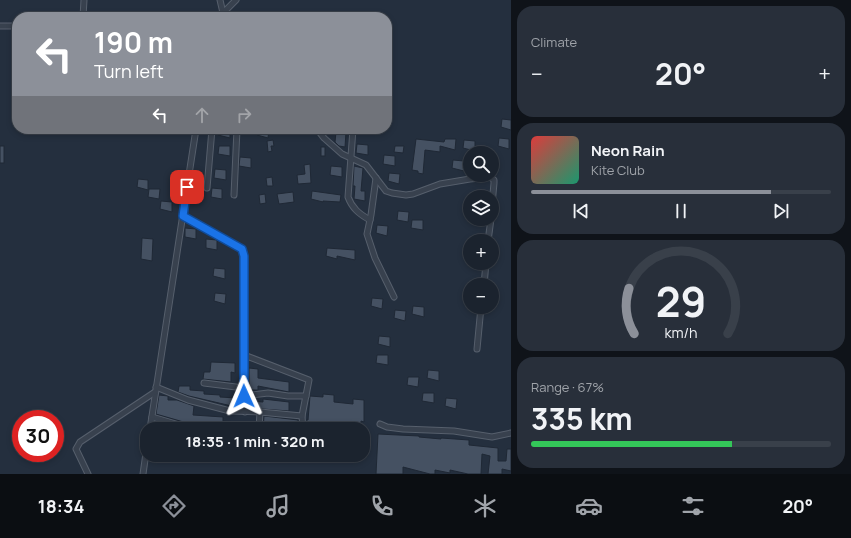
<!DOCTYPE html>
<meta charset="utf-8">
<style>
body{margin:0;font-family:Manrope,sans-serif;background:#282f3a;color:#f1f3f6;height:100vh;display:flex;flex-direction:column;font-size:15px;white-space:nowrap}
*{box-sizing:border-box;margin:0}
p{font-size:13px;color:#a0a4aa}
.icon{flex:none;width:22px;height:22px;fill:none;stroke:currentColor;stroke-width:2;stroke-linecap:round;stroke-linejoin:round}
.map{position:relative;flex:1;overflow:hidden}
.side{display:flex;flex-direction:column;gap:6px;padding:6px;background:#0f1319;width:340px}
.side>*{flex:none}
.banner{position:absolute;left:12px;top:12px;width:380px;height:122px;border-radius:16px;box-shadow:0 2px 6px #0003,0 0 0 1px #39404a;background:#8c9099;color:#fff;overflow:hidden}
.buttons{position:absolute;left:463px;top:146px;display:grid;gap:8px}
.buttons a{display:grid;place-items:center;width:36px;height:36px;border-radius:50%;background:#1b232e;box-shadow:0 2px 6px #0003,0 0 0 1px #39404a;font-size:20px}
.speed{position:absolute;left:12px;top:410px;display:flex;gap:8px;font-size:20px;font-weight:700;text-align:center}
.speed>*{display:grid;place-content:center;width:52px;height:52px;border-radius:50%;background:#1b232e;box-shadow:0 2px 6px #0003,0 0 0 1px #39404a;line-height:1}
.speed .limit{border:6px solid #d22;background:#fff;color:#111}
.pin{position:absolute;display:grid;place-items:center;width:34px;height:34px;color:#fff;margin:-17px;border-radius:8px;box-shadow:0 2px 6px #0006}
.me{position:absolute;width:44px;margin:-22px;rotate:359deg;stroke-linejoin:round;filter:drop-shadow(0 0 3px #0008)}
.turn{display:flex;align-items:center;gap:14px;height:84px;padding:0 16px;font-size:18px}
.turn .icon{width:52px;height:52px;stroke-width:2.5}
.turn b{display:block;font-size:28px;line-height:34px}
.lanes{display:flex;align-items:center;height:38px;padding:0 16px;background:#0003;justify-content:center;gap:20px;direction:ltr}
.lanes .off{opacity:.35}
.big{font-size:30px;font-weight:700;line-height:1.1}
.side .card{flex:1;display:flex;flex-direction:column;justify-content:center;gap:6px;min-width:0;padding:0 14px;border-radius:16px;background:#282f3a}
.side .dial{align-items:center;gap:0}
.dial svg{height:104px;overflow:visible;fill:none;stroke:#39404a;stroke-width:7;stroke-linecap:round;text-anchor:middle}
.dial text{fill:#f1f3f6;stroke:none}
.song{display:flex;align-items:center;gap:12px}
.cover{width:48px;height:48px;border-radius:6px;background:linear-gradient(135deg,hsl(0 70% 55%),hsl(160 70% 35%))}
.played{height:4px;border-radius:2px;background:linear-gradient(90deg,#8c9099 80%,#39404a 80%)}
.keys{display:flex;justify-content:space-around;direction:ltr}
.heat{display:flex;justify-content:space-between;align-items:center;font-size:22px;direction:ltr}
.charge{height:6px;border-radius:3px;background:linear-gradient(90deg,#34c759 67%,#39404a 0)}
.trip{position:absolute;left:140px;top:422px;width:230px;height:40px;border-radius:16px;background:#1b232e;box-shadow:0 2px 6px #0003,0 0 0 1px #39404a;font-weight:700;line-height:40px;text-align:center}
.tabs{display:flex;height:64px;justify-content:space-around;align-items:center;background:#0b0e12;color:#a0a4aa}
.tabs .icon{width:28px;height:28px}
.tabs .active{color:#8c9099}
.tabs b{font-size:18px;color:#f1f3f6}
main{display:flex;flex:1;min-height:0}
.map>svg:first-child{display:block}
.building{fill:#455162;stroke:#1f2835}
.lines{fill:none;stroke-linecap:round;stroke-linejoin:round}
.minor-casing{stroke:#565f6c;stroke-width:7}
.minor{stroke:#38414e;stroke-width:5}
.route-casing{stroke:#114b97;stroke-width:10}
.route{stroke:#1a73e8;stroke-width:7}
</style>
<main>
<div class="map">
<svg width="511" height="474" viewBox="0 0 511 474">
<rect width="100%" height="100%" fill="#242f3e"/>
<g class="building">
<path d="M502,119L511,120V130L501,127Z"/>
<path d="M219,129H230V138L218,135Z"/>
<path d="M258,129H269L268,138L257,135Z"/>
<path d="M336,132H346L345,147L339,146L335,142Z"/>
<path d="M499,138L509,139V149L498,146Z"/>
<path d="M416,139L444,142L445,139H456L455,150L440,146V152L425,150L423,174L418,173V171L412,170Z"/>
<path d="M273,140L274,146H271L272,151L268,152L267,141Z"/>
<path d="M464,140L475,141V151L463,148Z"/>
<path d="M357,144L368,145V155L356,153Z"/>
<rect x="0" y="146" width="4" height="17"/>
<path d="M219,146H230V156L218,154Z"/>
<path d="M395,146H404L403,153L394,152Z"/>
<rect x="321" y="147" width="4" height="9"/>
<path d="M384,155L395,156V166L383,164Z"/>
<path d="M240,157L251,158V168L239,166Z"/>
<path d="M453,160L464,161V171L452,168Z"/>
<path d="M310,164L311,183L298,184L297,175L305,174L304,165Z"/>
<path d="M331,166L342,167V177L330,175Z"/>
<path d="M354,166L363,168L361,191H365V201L354,199L355,186H353Z"/>
<path d="M215,169L226,170V180L214,178Z"/>
<path d="M389,173L400,174L399,184L388,181Z"/>
<path d="M272,177L273,186H267L266,178Z"/>
<path d="M138,179L148,180V190L137,187Z"/>
<path d="M212,188L222,189V199L211,197Z"/>
<path d="M149,189H160L159,199L148,197Z"/>
<path d="M312,191L341,195L340,202L323,201V202L311,199Z"/>
<path d="M293,192L294,202L279,204L277,194Z"/>
<path d="M265,194L266,203L260,204L259,195Z"/>
<path d="M161,201L172,202V212L160,209Z"/>
<path d="M398,211L409,212L408,222L397,220Z"/>
<path d="M412,220H423V230L411,228Z"/>
<path d="M377,225L388,226L387,236L376,233Z"/>
<path d="M185,228L196,229V239L185,237Z"/>
<path d="M142,238L153,239L152,261L141,259Z"/>
<path d="M206,239L217,240V250L206,248Z"/>
<path d="M327,248L355,250V260L337,256V259L326,256Z"/>
<path d="M214,268L225,269V279L213,276Z"/>
<path d="M215,293L226,294L225,304L214,301Z"/>
<path d="M372,298L383,299L382,309L371,306Z"/>
<path d="M413,306L424,307V317L412,314Z"/>
<path d="M395,310L406,311L405,321L394,318Z"/>
<path d="M379,336L390,337V347L378,344Z"/>
<path d="M377,355H388V365L376,363Z"/>
<path d="M211,362L235,363V373L231,372V382L203,379L204,372H210Z"/>
<path d="M249,368L258,369V378L289,382V392L258,386V390H249Z"/>
<path d="M428,370L439,371V381L427,378Z"/>
<path d="M408,377H419L418,387L407,385Z"/>
<path d="M179,386H190V390L204,391V394L220,395V397L236,398V407L189,396L178,392Z"/>
<path d="M423,393H434V403L422,401Z"/>
<path d="M323,394L334,395V402L353,404V399L364,400V422L361,421V429H350V426L334,423V429L318,425V429L307,428L306,420H308L310,396L323,397Z"/>
<path d="M159,395L168,396V400H177L194,406L193,415L223,417V421L239,422V425L253,426L252,429H227V427L208,423V424L187,423L156,414Z"/>
<path d="M446,398L457,399L456,409L445,406Z"/>
<path d="M263,399L289,402V411L249,408L250,401L263,402Z"/>
<path d="M264,416L298,420L299,428L286,426V429H263Z"/>
<path d="M378,434L419,436V437L441,439V438L469,440V445L498,448V461H506L507,449H511V471L502,469V474H488L490,456L482,454L481,474H468L450,470V473L435,470V474H430L403,467V474H376Z"/>
</g>
<g class="lines">
<g class="minor-casing">
<g id="minor">
<path d="M220,0L223,13"/>
<path d="M83,17L84,0"/>
<path d="M219,17L236,0"/>
<path d="M0,26H17"/>
<path d="M317,129L324,138L342,154L366,165L386,191L392,193L406,195L413,194L440,184L470,179L490,177L494,180V183L492,205"/>
<path d="M353,129L348,197C352,208 359,214 370,220"/>
<path d="M376,178L371,215L367,234L375,258L394,297"/>
<path d="M207,188L212,129"/>
<path d="M234,195L237,129"/>
<path d="M183,216L242,249L244,256L245,412"/>
<path d="M488,241L491,219"/>
<path d="M484,285L486,263"/>
<path d="M477,349L481,307"/>
<path d="M244,355L309,380L302,416L303,429"/>
<path d="M204,383L244,388"/>
<path d="M156,387L188,400L230,411L260,412L302,416"/>
<path d="M244,396L268,393L288,396H306"/>
<path d="M152,417L186,427L218,429"/>
<path d="M380,424L387,427L403,429L454,431L492,437L511,433"/>
<path d="M150,429L196,129"/>
<path d="M259,429L260,412"/>
<path d="M88,474L76,449L80,442L155,392"/>
<path d="M143,474L147,446"/>
</g>
</g>
<use href="#minor" class="minor"/>
</g>
<g class="lines">
<g class="route-casing">
<path id="route" d="M187,187L183,216L242,249L244,256V396"/>
</g>
<use href="#route" class="route"/>
</g>
</svg>
<div class="buttons">
<a><svg class="icon" aria-label="search" viewBox="0 0 24 24"><circle cx="10" cy="10" r="6"/><path d="M15 15l6 6"/></svg></a>
<a><svg class="icon" aria-label="layers" viewBox="0 0 24 24"><path d="M12 4l9 5-9 5-9-5zM3 14l9 5 9-5"/></svg></a>
<a>+</a>
<a>−</a>
</div>
<div class="speed"><div class="limit">30</div></div>
<div class="pin" style="left:187px;top:187px;background:#d93025"><svg class="icon" aria-label="arrive" viewBox="0 0 24 24"><path d="M6 21V4h12l-3 4 3 4H6"/></svg></div>
<svg class="me" style="left:244px;top:396px" viewBox="-20 -20 40 40"><path d="M0-17L14 15 0 8-14 15z" fill="#1a73e8" stroke="#fff" stroke-width="4"/></svg>
<div class="trip">18:35 · 1 min · 320 m</div>
<div class="banner">
<div class="turn"><svg class="icon" aria-label="left" viewBox="0 0 24 24"><path d="M17 20v-9H6M10 6l-5 5 5 5"/></svg><div><b>190 m</b>Turn left</div></div>
<div class="lanes"><svg class="icon" aria-label="left" viewBox="0 0 24 24"><path d="M17 20v-9H6M10 6l-5 5 5 5"/></svg><svg class="icon off" aria-label="ahead" viewBox="0 0 24 24"><path d="M12 20V5M6 11l6-6 6 6"/></svg><svg class="icon off" aria-label="right" viewBox="0 0 24 24"><path d="M7 20v-9h11M14 6l5 5-5 5"/></svg></div>
</div>
</div>
<section class="side">
<div class="card"><p>Climate</p>
<div class="heat"><a>−</a><b class="big">20°</b><a>+</a></div>
</div>
<div class="card">
<div class="song"><i class="cover"></i><div><b>Neon Rain</b><p>Kite Club</p></div></div>
<div class="played"></div>
<div class="keys"><svg class="icon" aria-label="previous" viewBox="0 0 24 24"><path d="M18 5L8 12l10 7zM5 5v14"/></svg><svg class="icon" aria-label="pause" viewBox="0 0 24 24"><path d="M8 5v14M16 5v14"/></svg><svg class="icon" aria-label="next" viewBox="0 0 24 24"><path d="M6 5l10 7-10 7zM19 5v14"/></svg></div>
</div>
<div class="card dial"><svg viewBox="0 0 100 80">
<path d="M14 69A42 42 0 1 1 86 69"/>
<path d="M14 69A42 42 0 0 1 10 34" stroke="#8c9099"/>
<text x="50" y="56" font-size="32" font-weight="700">29</text>
<text x="50" y="72" font-size="11">km/h</text>
</svg></div>
<div class="card"><p>Range · 67%</p><b class="big">335 km</b><div class="charge"></div></div>
</section>
</main>
<nav class="tabs">
<b>18:34</b>
<svg class="icon active" aria-label="directions" viewBox="0 0 24 24"><path d="M12 3l9 9-9 9-9-9zM9 14v-3h6M13 9l2 2-2 2"/></svg>
<svg class="icon" aria-label="music" viewBox="0 0 24 24"><path d="M9 18V5l10-2v13"/><circle cx="6" cy="18" r="3"/><circle cx="16" cy="16" r="3"/></svg>
<svg class="icon" aria-label="phone" viewBox="0 0 24 24"><path d="M5 4h4l2 5-3 2q2 4 5 5l2-3 5 2v4C11 20 4 13 5 4z"/></svg>
<svg class="icon" aria-label="climate" viewBox="0 0 24 24"><path d="M12 3v18M4 7l16 10M4 17L20 7"/></svg>
<svg class="icon" aria-label="car" viewBox="0 0 24 24"><path d="M5 17H2v-5l4-1 3-4h7l3 4 3 1v5h-3M9 17h6M6 11h13"/><circle cx="7" cy="17" r="2"/><circle cx="17" cy="17" r="2"/></svg>
<svg class="icon" aria-label="filters" viewBox="0 0 24 24"><path d="M4 7h16M4 17h16"/><circle cx="9" cy="7" r="2"/><circle cx="15" cy="17" r="2"/></svg>
<b>20°</b>
</nav>
